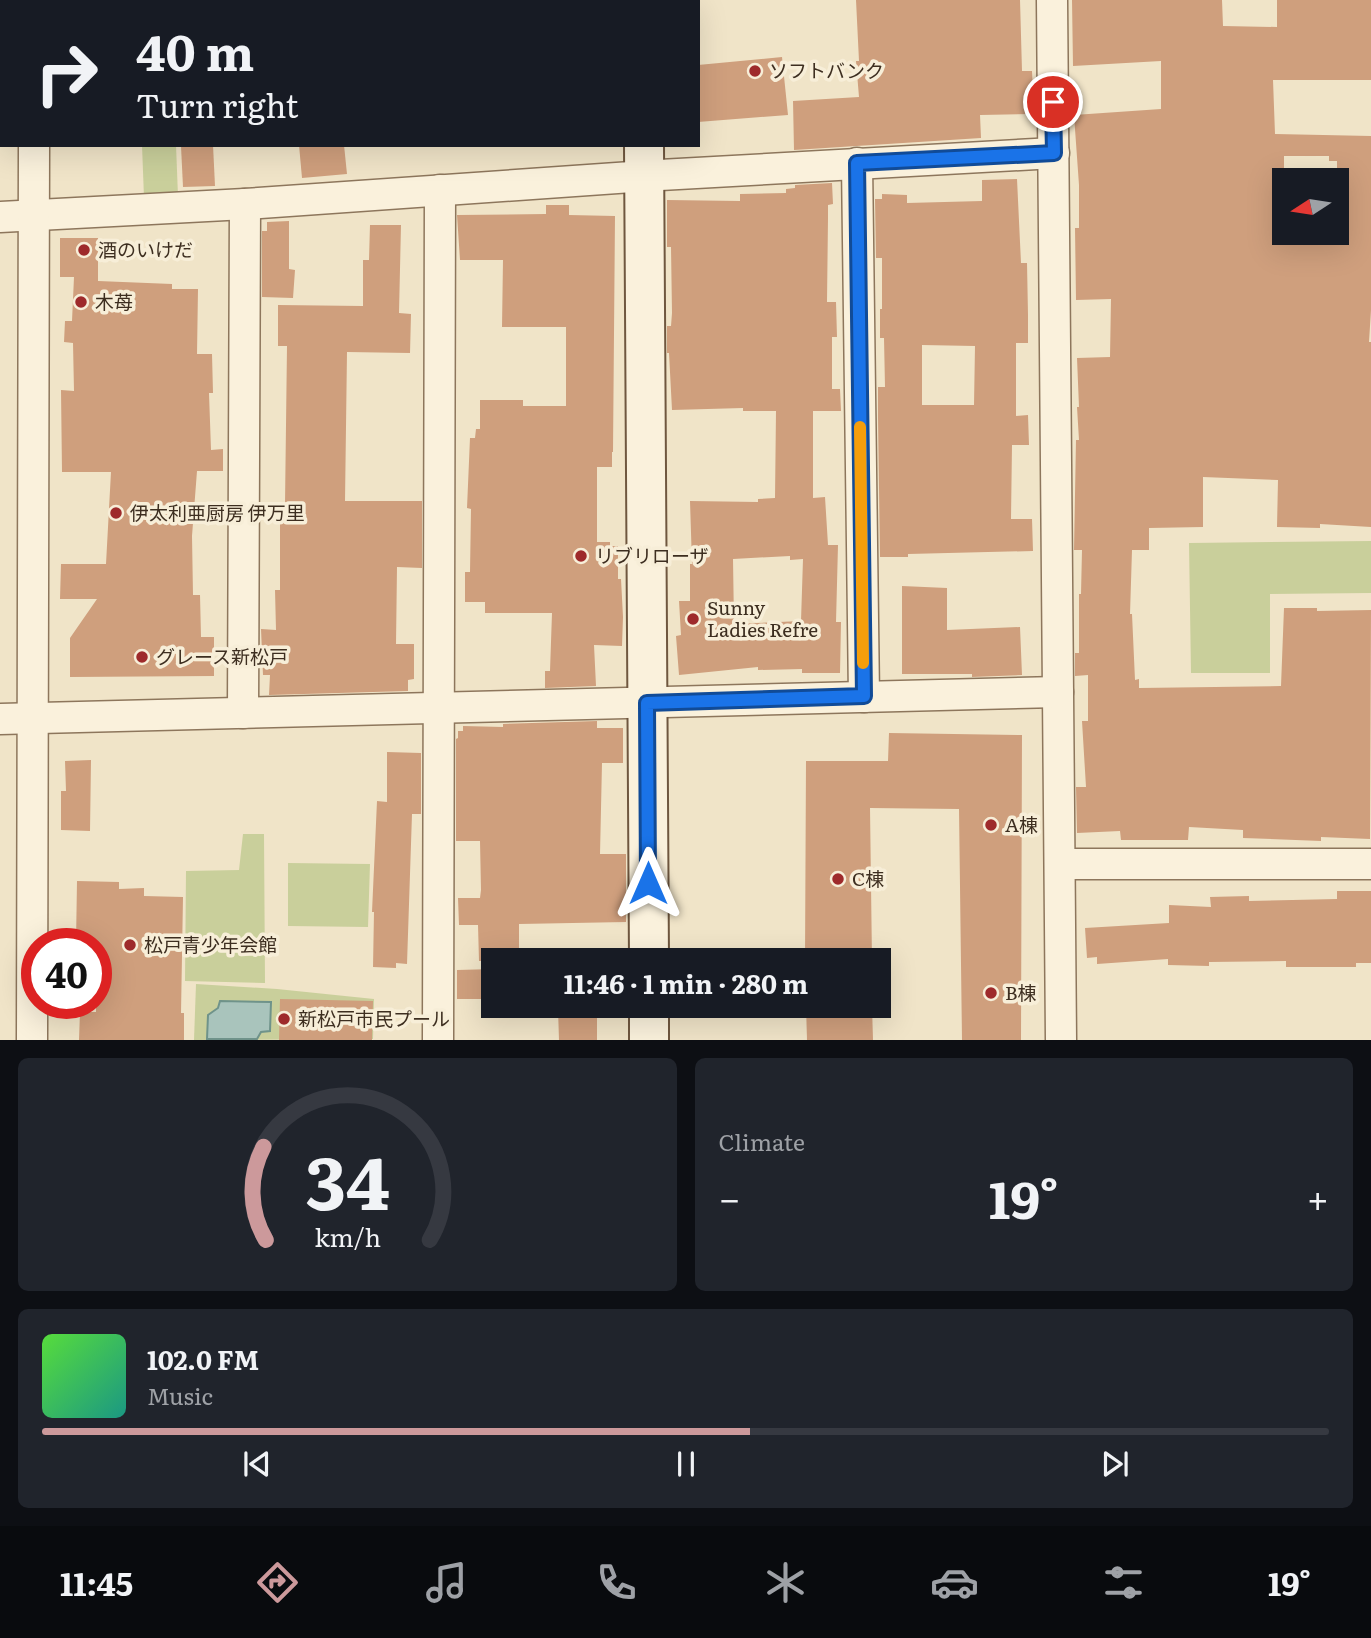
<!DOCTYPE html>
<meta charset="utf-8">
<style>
body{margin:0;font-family:Literata,"Noto Sans JP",serif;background:#20242c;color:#f1f3f6;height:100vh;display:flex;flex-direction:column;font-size:26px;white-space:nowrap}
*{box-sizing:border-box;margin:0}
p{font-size:23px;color:#9ea1a6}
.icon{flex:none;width:38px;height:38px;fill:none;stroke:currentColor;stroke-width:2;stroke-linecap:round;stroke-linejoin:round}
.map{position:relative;height:1040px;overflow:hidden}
.drawer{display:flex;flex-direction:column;gap:18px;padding:18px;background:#0d0f14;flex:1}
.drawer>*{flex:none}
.guide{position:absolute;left:0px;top:0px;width:700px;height:147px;box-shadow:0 7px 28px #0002;background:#171b24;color:#f1f3f6;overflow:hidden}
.needle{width:46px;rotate:258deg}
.controls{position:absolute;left:1272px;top:168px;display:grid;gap:14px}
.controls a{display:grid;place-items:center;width:77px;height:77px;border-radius:0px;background:#171b24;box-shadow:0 7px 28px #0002;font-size:35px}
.speed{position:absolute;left:21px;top:928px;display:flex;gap:14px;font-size:35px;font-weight:700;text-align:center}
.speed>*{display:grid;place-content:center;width:91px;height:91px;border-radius:50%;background:#171b24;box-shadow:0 7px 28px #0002;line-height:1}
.speed .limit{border:10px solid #d22;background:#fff;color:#111}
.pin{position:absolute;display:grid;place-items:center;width:60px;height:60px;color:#fff;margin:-30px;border:4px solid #fff;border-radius:50%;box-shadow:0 2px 7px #0007}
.me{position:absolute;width:77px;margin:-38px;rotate:0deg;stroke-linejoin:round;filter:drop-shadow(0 0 5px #0008)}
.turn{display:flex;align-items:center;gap:24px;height:147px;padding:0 21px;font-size:32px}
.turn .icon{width:91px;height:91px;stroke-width:2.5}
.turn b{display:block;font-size:49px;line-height:60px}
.big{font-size:52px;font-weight:700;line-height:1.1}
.drawer .card{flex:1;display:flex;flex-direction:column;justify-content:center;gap:10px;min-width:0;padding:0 24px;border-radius:10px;background:#20242c}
.drawer .dial{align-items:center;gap:0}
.dial svg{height:182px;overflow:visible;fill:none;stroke:#363941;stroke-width:7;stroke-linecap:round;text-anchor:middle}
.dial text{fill:#f1f3f6;stroke:none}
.song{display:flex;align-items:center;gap:21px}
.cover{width:84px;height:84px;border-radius:10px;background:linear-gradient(135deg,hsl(110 70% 55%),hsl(170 70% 35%))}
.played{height:7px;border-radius:4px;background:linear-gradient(90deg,#cc999b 55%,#363941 55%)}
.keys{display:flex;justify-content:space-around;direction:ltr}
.heat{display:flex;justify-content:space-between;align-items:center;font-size:38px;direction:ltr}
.drawer .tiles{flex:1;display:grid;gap:18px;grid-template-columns:1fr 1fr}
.card:last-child{grid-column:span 2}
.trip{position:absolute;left:481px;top:948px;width:410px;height:70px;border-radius:0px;background:#171b24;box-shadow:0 7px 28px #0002;font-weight:700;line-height:70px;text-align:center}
.menu{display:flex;height:112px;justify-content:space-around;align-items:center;background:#090b0e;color:#9ea1a6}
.menu .icon{width:49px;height:49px}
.menu .current{color:#cc999b}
.menu b{font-size:32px;color:#f1f3f6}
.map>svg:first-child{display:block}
.green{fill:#c9cf9b}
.water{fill:#a9c4bc;stroke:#6f938a;stroke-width:2}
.building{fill:#cf9f7d;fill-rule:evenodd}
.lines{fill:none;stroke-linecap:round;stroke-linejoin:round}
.street-casing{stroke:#8d765c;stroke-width:33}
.secondary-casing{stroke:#6f573f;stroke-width:42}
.street{stroke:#faf1dc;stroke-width:30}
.secondary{stroke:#faf1dc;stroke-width:38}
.route-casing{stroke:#114b97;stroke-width:18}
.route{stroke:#1a73e8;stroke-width:12}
.slow{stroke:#f59e0b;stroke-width:12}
.poi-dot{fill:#9e2a2b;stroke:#f7eed8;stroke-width:2.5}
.labels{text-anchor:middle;stroke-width:7;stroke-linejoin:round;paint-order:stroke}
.poi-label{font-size:19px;fill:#3d2e20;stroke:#f7eed8;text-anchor:start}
</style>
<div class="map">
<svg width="1371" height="1040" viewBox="0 0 1371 1040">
<rect width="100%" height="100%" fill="#f0e4c8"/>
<g class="green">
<path d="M142,145H176L178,196L144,198Z"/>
<path d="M1371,541V593L1270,594V673H1191L1189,543Z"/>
<path d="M243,834H264L265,983L185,981L186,871L239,870Z"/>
<path d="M288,863L370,864L368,927L288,926Z"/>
<path d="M196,984L277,989L374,999L373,1039L194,1040Z"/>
</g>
<path class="water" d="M220,1001L271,1002L270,1031L261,1032L257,1039H207L208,1015L218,1008Z"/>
<g class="building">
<path d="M856,0H1020L1022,71H1032L1034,114L980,115L981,138L794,150L793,101L859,97L856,61H859Z"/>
<path d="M1072,0H1222L1223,26L1277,27V0H1371V80H1273L1275,134L1371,136V310L1369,342H1371V527L1320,524V528L1277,527L1278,480L1203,477V527L1149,528V550H1132L1130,614H1132L1135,680L1139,679V688L1281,686L1284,608H1317V611L1371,610L1370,839L1321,837V841L1243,838V830L1189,827L1188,840H1121L1120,831L1077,833L1076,787H1086L1082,721H1088V675L1075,676V653H1079V594H1081L1082,550H1074L1076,440H1079L1077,407H1079L1077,358L1110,357L1111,299L1076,300L1075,228H1079V185L1074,115L1161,109V61L1073,66ZM1284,156H1329V161H1337V233H1284Z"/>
<path d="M782,57L788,115L698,122V65Z"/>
<path d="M213,145L215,186L183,187L181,146Z"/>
<path d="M299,145H344L347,174L302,178Z"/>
<path d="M1017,179L1021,263H1027L1028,315V343H1016V416L1028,415L1029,445H1012L1011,519H1032L1033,551L908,554V557H880L878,417V387H885L884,338H880V309H882V258H876L875,199H882V194L907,195V203L982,201V180ZM922,345L975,346L974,405H922Z"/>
<path d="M832,183L833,204L828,205V218L827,302H836L837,337H832V389H840L841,411H813V498L825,497L828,545H838L836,622H841L840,673H802V669L758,670V667L679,675L676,636L681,635L679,601H690V564H692L690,501L758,502V499L775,498L776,411H743V408L672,410L669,353H667V326H671L672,313L671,247H667V200L740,201V194L786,193V189L795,188V185ZM790,556V560L803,559L801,621L734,624L733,559Z"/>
<path d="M546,205H569V215L615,216L613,452H612V467H597V542H610V546H618V579H621L623,617L622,646L594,645L596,686L545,688V671H550L552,613H485V602H465V572H470L471,509L467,508L470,438H475L476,429H480V400H523V406H566V327H502L503,260H460L457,215L546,214Z"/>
<path d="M289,221V269L295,270L293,298L262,297V231H267V222Z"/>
<path d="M370,225H401L399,313L411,314L410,353L347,352L345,501H422V568L397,567L396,644H414V679L408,680V691L269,695L270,675H263L261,629L276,630L275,590H280V503L285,504L287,346H278V305L363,306V260H369Z"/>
<path d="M60,238H98V281L172,284V289H198L197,354H212L213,393H209L211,450L223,449V471H197L192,536L193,595H200L201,637H214V676L70,677V638L97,599H60L61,564H106L111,472H62L61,390L74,391L73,343L64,342L65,321H72L74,277H60Z"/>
<path d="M902,586L947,588V630L1020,627L1022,675L972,677V674H902Z"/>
<path d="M597,721V728H623V763H602L600,854H626V922L519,924V961H479L478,925H459L458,898H480L481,890L480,841H456V739L458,738V731H463V726L503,727V724Z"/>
<path d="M889,733L1022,735L1021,1040H962L959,809L870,808L872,961H805L806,761H888Z"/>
<path d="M387,752L421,753V814H412L407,964L396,963V968L373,967L374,912H372L377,801L387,802Z"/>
<path d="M91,760L90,831L61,830V791H66L65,761Z"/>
<path d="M77,881L119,882V889L144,888V896L183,897L181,1013H184V1040H79L80,1012H96V943H76Z"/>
<path d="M1337,891H1371V963H1356V967H1286V961L1209,962V966L1168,965V959L1097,964V957L1087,958L1085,928L1169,923V905L1211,907L1210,897L1249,896V901L1337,899Z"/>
<path d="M494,969V999H457V970Z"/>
<path d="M280,999L373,1001L372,1040H279Z"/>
<path d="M806,1006H872L873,1040H807Z"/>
<path d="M558,1009H597V1040H559Z"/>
</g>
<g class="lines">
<g class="street-casing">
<g id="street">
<path d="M1052,0L1061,1040"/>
<path d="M34,2V0"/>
<path d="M857,163L864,697"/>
<path d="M0,217L245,204L660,175L1054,153"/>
<path d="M243,713L245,204"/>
<path d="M0,719L1058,692"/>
<path d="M1060,864H1371"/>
<path d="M32,1040L34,145"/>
<path d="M438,1040L440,190"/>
</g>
</g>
<g class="secondary-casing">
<g id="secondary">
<path d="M643,0V2"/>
<path d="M134,2L157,0"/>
<path d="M0,12H2"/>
<path d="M644,145L649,961"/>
<path d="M649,1006V1040"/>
</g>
</g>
<use href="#street" class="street"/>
<use href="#secondary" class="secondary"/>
</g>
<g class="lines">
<g class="route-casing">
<path id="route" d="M648,883L647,703L864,696L857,163L1054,153L1053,102"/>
</g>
<use href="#route" class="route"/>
<path class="slow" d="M860,427L863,663"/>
</g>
<g class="poi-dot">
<circle cx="755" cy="71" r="7"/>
<circle cx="84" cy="250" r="7"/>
<circle cx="81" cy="302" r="7"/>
<circle cx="116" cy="513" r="7"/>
<circle cx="581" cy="556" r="7"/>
<circle cx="693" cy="619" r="7"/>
<circle cx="142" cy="657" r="7"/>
<circle cx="991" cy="825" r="7"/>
<circle cx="838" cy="879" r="7"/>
<circle cx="130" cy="945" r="7"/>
<circle cx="991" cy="993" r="7"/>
<circle cx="284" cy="1019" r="7"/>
</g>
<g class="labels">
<g class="poi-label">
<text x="769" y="78">ソフトバンク</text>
<text x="98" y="257">酒のいけだ</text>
<text x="95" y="309">木苺</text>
<text x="130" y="520">伊太利亜厨房 伊万里</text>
<text x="595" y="563">リブリローザ</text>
<text x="707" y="615">Sunny<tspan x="707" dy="22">Ladies Refre</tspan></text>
<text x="156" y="664">グレース新松戸</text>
<text x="1005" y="832">A棟</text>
<text x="852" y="886">C棟</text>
<text x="144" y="952">松戸青少年会館</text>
<text x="1005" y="1000">B棟</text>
<text x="298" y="1026">新松戸市民プール</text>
</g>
</g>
</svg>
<div class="controls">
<a><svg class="needle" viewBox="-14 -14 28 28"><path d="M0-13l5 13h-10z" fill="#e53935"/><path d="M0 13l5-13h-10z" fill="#9ea1a6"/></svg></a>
</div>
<div class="speed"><div class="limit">40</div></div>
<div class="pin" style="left:1053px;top:102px;background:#d93025"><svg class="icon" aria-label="arrive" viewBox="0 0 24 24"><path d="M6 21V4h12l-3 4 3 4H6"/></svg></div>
<svg class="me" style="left:648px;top:883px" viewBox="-20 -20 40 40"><path d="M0-17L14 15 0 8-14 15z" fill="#1a73e8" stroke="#fff" stroke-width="4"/></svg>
<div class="trip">11:46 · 1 min · 280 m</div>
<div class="guide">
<div class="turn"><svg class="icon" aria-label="right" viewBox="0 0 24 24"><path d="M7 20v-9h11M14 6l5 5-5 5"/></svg><div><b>40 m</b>Turn right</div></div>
</div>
</div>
<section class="drawer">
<div class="tiles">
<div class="card dial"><svg viewBox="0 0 100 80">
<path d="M14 69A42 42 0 1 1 86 69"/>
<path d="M14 69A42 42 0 0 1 13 28" stroke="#cc999b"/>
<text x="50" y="56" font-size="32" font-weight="700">34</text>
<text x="50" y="72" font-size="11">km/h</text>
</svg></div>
<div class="card"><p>Climate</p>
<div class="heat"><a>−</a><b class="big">19°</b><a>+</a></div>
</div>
<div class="card">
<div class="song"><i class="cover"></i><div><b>102.0 FM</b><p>Music</p></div></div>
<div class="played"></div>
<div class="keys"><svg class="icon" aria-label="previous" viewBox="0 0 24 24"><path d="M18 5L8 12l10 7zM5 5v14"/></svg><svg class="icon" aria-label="pause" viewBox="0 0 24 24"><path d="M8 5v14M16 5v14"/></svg><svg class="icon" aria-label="next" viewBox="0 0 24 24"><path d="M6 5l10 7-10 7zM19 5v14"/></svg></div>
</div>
</div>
</section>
<nav class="menu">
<b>11:45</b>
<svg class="icon current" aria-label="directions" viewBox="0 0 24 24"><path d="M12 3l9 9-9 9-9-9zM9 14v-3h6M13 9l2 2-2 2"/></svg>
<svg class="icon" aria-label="music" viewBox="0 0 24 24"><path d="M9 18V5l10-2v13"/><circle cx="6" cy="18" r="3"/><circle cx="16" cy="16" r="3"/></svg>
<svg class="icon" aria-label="phone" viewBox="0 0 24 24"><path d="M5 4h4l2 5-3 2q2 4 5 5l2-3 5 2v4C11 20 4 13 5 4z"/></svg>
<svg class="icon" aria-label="climate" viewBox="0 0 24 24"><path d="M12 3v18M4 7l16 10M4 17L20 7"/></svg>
<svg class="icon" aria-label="car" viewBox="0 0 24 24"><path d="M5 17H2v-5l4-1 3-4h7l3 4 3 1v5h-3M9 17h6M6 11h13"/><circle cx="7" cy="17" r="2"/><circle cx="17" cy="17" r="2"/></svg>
<svg class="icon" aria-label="filters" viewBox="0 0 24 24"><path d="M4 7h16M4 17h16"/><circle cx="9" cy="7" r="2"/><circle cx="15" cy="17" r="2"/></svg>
<b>19°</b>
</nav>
